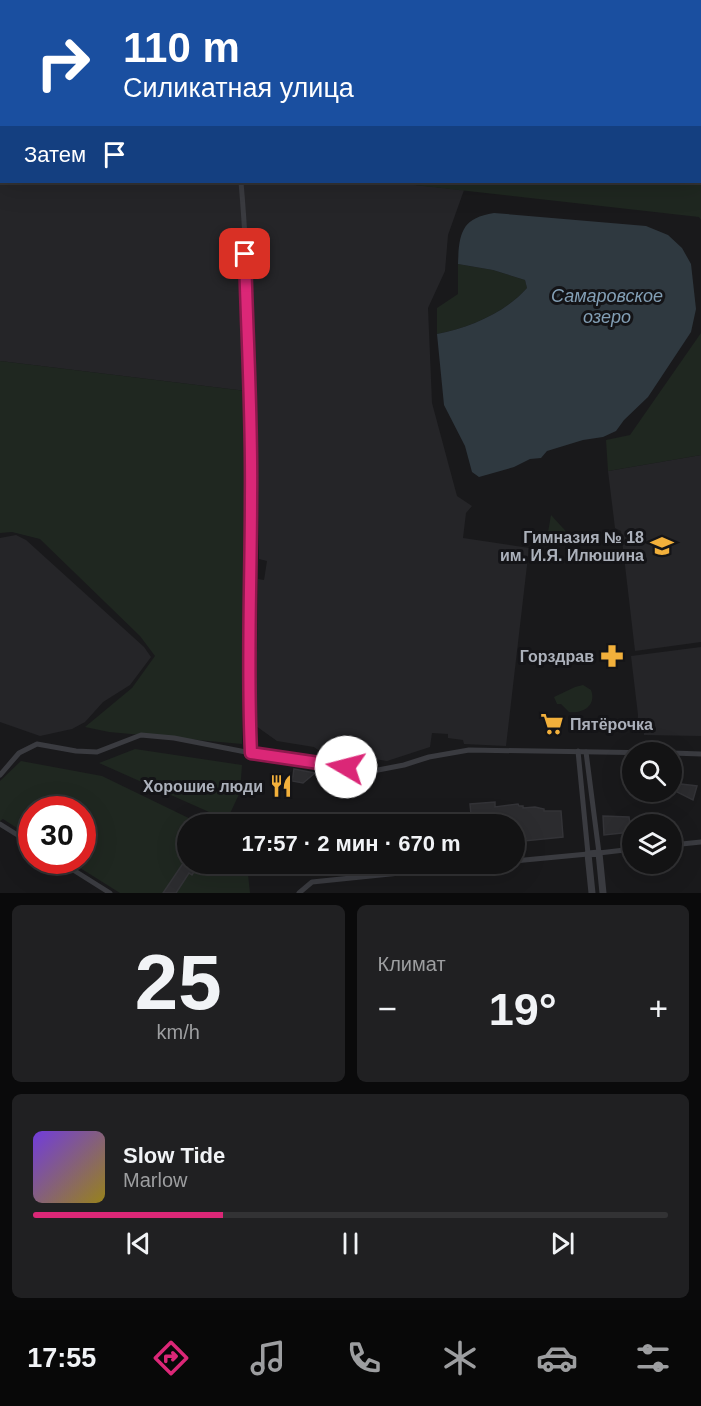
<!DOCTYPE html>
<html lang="ru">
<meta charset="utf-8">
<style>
body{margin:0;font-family:Helvetica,sans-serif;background:#202022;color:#f1f3f6;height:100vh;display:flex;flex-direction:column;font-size:22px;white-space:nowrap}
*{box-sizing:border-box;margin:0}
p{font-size:20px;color:#9d9ea0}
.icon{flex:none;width:33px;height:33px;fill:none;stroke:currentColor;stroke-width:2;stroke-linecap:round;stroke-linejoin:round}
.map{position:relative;height:893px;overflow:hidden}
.details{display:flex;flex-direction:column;gap:12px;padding:12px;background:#0a0a0b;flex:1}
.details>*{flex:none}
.top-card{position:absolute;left:0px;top:0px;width:702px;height:183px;box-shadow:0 6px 24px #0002,0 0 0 2px #323234;background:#1a4fa0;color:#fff;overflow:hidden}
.fabs{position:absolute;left:622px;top:742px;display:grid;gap:12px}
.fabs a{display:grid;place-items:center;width:60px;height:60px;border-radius:50%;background:#131314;box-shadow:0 6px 24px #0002,0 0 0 2px #323234;font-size:30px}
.speed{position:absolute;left:18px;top:796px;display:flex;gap:12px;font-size:30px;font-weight:700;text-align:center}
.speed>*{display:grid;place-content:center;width:78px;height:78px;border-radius:50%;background:#131314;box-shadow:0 6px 24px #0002,0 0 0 2px #323234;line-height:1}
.speed .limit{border:9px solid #d22;background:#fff;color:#111}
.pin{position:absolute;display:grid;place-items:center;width:51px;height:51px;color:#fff;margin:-26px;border-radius:12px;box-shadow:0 3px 9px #0006}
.me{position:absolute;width:66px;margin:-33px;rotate:278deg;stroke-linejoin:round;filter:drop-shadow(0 0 4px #0008)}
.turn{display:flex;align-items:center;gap:21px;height:126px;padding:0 24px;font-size:27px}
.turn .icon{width:78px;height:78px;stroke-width:2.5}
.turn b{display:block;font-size:42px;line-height:51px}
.then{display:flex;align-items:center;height:57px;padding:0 24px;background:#0003;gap:12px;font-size:22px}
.big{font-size:45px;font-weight:800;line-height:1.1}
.details .card{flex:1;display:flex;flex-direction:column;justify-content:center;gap:9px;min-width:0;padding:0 21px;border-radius:9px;background:#202022}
.details .dial{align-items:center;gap:0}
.dial b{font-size:78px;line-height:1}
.song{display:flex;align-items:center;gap:18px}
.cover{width:72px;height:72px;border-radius:9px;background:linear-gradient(135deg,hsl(260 70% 55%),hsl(50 70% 35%))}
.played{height:6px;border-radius:3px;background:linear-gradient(90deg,#db2777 30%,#323234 30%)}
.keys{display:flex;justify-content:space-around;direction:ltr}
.heat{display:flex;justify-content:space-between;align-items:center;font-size:33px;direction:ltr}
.details .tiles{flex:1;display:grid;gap:12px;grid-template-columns:1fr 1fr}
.card:last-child{grid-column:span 2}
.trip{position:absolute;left:177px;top:814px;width:348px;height:60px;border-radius:30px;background:#131314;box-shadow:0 6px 24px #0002,0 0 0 2px #323234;font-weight:800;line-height:60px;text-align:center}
.tab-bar{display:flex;height:96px;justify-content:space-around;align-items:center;background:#080808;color:#9d9ea0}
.tab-bar .icon{width:42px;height:42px}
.tab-bar .selected{color:#db2777}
.tab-bar b{font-size:27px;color:#f1f3f6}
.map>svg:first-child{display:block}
.built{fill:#252528}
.green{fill:#1f2720}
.water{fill:#2f3940}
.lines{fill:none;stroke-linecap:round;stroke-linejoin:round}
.canal{stroke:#2f3940;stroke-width:6}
.building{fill:#2c2c2f;stroke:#333337;stroke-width:1.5}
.minor{stroke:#3a3b40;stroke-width:5}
.tertiary{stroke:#3a3b40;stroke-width:7}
.route-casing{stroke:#8e194d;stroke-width:15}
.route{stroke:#db2777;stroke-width:10}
.labels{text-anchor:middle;stroke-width:6;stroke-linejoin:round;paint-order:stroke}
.poi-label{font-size:16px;font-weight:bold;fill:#acb1bb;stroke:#141417;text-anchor:end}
.water-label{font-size:18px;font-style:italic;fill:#839fb5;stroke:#141417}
</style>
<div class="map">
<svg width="701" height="893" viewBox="0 0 701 893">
<rect width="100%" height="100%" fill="#19191b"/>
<g class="built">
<path d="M0,170L2,182H387L464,190L448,235L445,271L428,308L432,403L457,496L472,506L466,513L463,538L529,548L506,746L464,744L463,740L448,738V734L432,733L430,747L387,761L318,750L314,747L277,741L256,726L258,579L264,580L267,561L259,559L258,497L246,391L0,361Z"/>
<path d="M701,455V642L635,651L621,531L615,528L608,471Z"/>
<path d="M16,535L26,540L144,647L151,657L130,685L103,702L85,722L72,729L40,736L0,722V538Z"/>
<path d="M701,647V736L644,735V732L637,730L638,715L631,656Z"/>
</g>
<g class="green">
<path d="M346,0H701V32L700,2Z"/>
<path d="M701,111V220L699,217L388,182H700Z"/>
<path d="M458,264L493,270L525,280L527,288C505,313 469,328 437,334V308L458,294Z"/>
<path d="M701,333V455L608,471L606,440L630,435Z"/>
<path d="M0,361L246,391L242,744L109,732L85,727L132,688L155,656L140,636L40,539L12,532L0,533Z"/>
<path d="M551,515L572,538L569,544L565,545L547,538Z"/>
<path d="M583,685L591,690C597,706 582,714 569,712L561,704H557L554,697L575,687Z"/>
<path d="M135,749L242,765L240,792L227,820L99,763Z"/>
<path d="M21,761L102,776L203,825H188V864H247L250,893H120L69,861H82V810H32L31,837L3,819L0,821V781Z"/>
</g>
<path class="water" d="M494,213L646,226L668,235L682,248L691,264L696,309L691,332L648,397L624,420L616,431L603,437L583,440L547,451L541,458L530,459L514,467L479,477L472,472L465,446L444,405L437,334C469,328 505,313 527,288L525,280L493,270L458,264C459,234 461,218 494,213Z"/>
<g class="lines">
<g class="canal">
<path d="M25,0L40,2"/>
<path d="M212,0L228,2"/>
<path d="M700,47H701"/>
<path d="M700,65H701"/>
</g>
</g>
<g class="building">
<path d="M294,769L315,773L303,783L292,781Z"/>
<path d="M681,784L697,786L693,800L677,792L672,785Z"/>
<path d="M495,802V807L518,804L519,806H523V808L535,807L544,809V811H561L563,837L514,842V825H445L444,817L471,814L470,804Z"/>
<path d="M603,816L629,817L631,832L604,835Z"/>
<path d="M188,856V864H199L192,875L189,873L176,893H163Z"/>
</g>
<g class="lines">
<g class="minor">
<path d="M0,38H2"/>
<path d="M700,106H701"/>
<path d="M241,182C250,285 250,390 251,494C252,581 247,667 251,753"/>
<path d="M586,752L599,853L633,849"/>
<path d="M672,753L701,754"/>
<path d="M0,775L19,753L37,744L76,751L97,752L141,735L174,738L251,753L378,770L404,765L429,757L469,750L659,753"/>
<path d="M0,824L32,844"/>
<path d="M672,845L701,842"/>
<path d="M59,861L110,893"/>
<path d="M514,861L588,854L578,751"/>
<path d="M299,893L312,882L488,864"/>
</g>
<path class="tertiary" d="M592,893L588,854L599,853L603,893"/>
</g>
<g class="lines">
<g class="route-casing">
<path id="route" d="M245,254C247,334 252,415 251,496C251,582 247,667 251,753L346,767"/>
</g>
<use href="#route" class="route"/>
</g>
<defs>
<g id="school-bare" transform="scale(1.8)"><path d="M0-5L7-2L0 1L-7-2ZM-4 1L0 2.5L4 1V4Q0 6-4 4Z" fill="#f2b03b" stroke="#141417" stroke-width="2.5" paint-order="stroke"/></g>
<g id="pharmacy-bare" transform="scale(1.8)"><path d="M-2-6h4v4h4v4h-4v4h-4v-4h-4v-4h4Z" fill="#f2b03b" stroke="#141417" stroke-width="2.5" paint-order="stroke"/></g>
<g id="supermarket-bare" transform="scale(1.8)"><path d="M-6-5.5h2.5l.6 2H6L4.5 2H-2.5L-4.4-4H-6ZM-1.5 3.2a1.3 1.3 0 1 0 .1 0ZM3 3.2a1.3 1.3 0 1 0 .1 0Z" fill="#f2b03b" stroke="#141417" stroke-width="2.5" paint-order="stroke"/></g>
<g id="restaurant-bare" transform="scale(1.8)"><path d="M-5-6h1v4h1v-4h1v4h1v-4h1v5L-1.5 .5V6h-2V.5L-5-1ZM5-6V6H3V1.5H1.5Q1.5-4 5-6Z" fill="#f2b03b" stroke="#141417" stroke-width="2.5" paint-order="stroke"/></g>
</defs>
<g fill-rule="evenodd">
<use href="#school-bare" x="662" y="546"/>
<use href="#pharmacy-bare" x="612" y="656"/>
<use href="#supermarket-bare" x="552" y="724"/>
<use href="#restaurant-bare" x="281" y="786"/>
</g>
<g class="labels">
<g class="poi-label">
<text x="644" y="543">Гимназия № 18<tspan x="644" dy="18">им. И.Я. Илюшина</tspan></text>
<text x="594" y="662">Горздрав</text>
<text x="570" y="730" text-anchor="start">Пятёрочка</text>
<text x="263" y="792">Хорошие люди</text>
</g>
<g class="water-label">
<text x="607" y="302">Самаровское<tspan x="607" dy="21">озеро</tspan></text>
</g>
</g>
</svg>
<div class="fabs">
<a><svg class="icon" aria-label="search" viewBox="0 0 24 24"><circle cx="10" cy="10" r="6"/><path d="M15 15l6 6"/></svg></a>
<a><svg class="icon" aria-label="layers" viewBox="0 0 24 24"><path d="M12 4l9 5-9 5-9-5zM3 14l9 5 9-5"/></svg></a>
</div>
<div class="speed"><div class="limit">30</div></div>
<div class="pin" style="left:245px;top:254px;background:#d93025"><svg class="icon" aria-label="arrive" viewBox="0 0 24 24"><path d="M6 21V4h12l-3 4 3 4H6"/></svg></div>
<svg class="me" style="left:346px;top:767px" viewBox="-20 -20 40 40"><circle r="19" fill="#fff"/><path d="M0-13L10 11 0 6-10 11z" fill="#db2777"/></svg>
<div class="trip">17:57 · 2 мин · 670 m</div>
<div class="top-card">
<div class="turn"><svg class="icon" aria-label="right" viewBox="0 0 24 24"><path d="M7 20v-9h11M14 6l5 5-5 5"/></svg><div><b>110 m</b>Силикатная улица</div></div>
<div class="then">Затем<svg class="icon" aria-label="arrive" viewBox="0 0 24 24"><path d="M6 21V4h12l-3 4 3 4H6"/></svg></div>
</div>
</div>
<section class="details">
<div class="tiles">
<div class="card dial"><b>25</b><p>km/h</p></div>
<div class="card"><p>Климат</p>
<div class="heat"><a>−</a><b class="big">19°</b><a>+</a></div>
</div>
<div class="card">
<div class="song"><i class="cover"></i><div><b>Slow Tide</b><p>Marlow</p></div></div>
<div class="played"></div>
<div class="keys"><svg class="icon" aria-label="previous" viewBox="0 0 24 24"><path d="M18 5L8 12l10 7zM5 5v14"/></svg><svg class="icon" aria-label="pause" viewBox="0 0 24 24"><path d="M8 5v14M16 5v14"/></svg><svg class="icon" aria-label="next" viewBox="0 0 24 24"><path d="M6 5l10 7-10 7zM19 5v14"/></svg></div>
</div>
</div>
</section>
<nav class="tab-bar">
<b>17:55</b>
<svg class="icon selected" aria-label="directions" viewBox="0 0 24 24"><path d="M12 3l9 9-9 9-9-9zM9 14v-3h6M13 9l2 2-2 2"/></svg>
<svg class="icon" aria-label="music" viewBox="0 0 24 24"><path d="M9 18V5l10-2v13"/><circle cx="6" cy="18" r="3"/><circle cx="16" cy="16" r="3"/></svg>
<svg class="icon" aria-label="phone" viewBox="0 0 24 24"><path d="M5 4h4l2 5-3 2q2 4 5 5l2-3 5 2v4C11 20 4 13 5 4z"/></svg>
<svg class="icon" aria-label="climate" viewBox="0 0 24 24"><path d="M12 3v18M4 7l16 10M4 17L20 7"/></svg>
<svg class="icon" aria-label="car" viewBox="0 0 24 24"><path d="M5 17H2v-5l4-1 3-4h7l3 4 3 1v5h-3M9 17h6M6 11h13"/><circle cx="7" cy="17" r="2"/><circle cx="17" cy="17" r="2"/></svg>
<svg class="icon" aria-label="filters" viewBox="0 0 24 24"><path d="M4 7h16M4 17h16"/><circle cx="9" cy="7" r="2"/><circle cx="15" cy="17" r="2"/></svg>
</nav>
